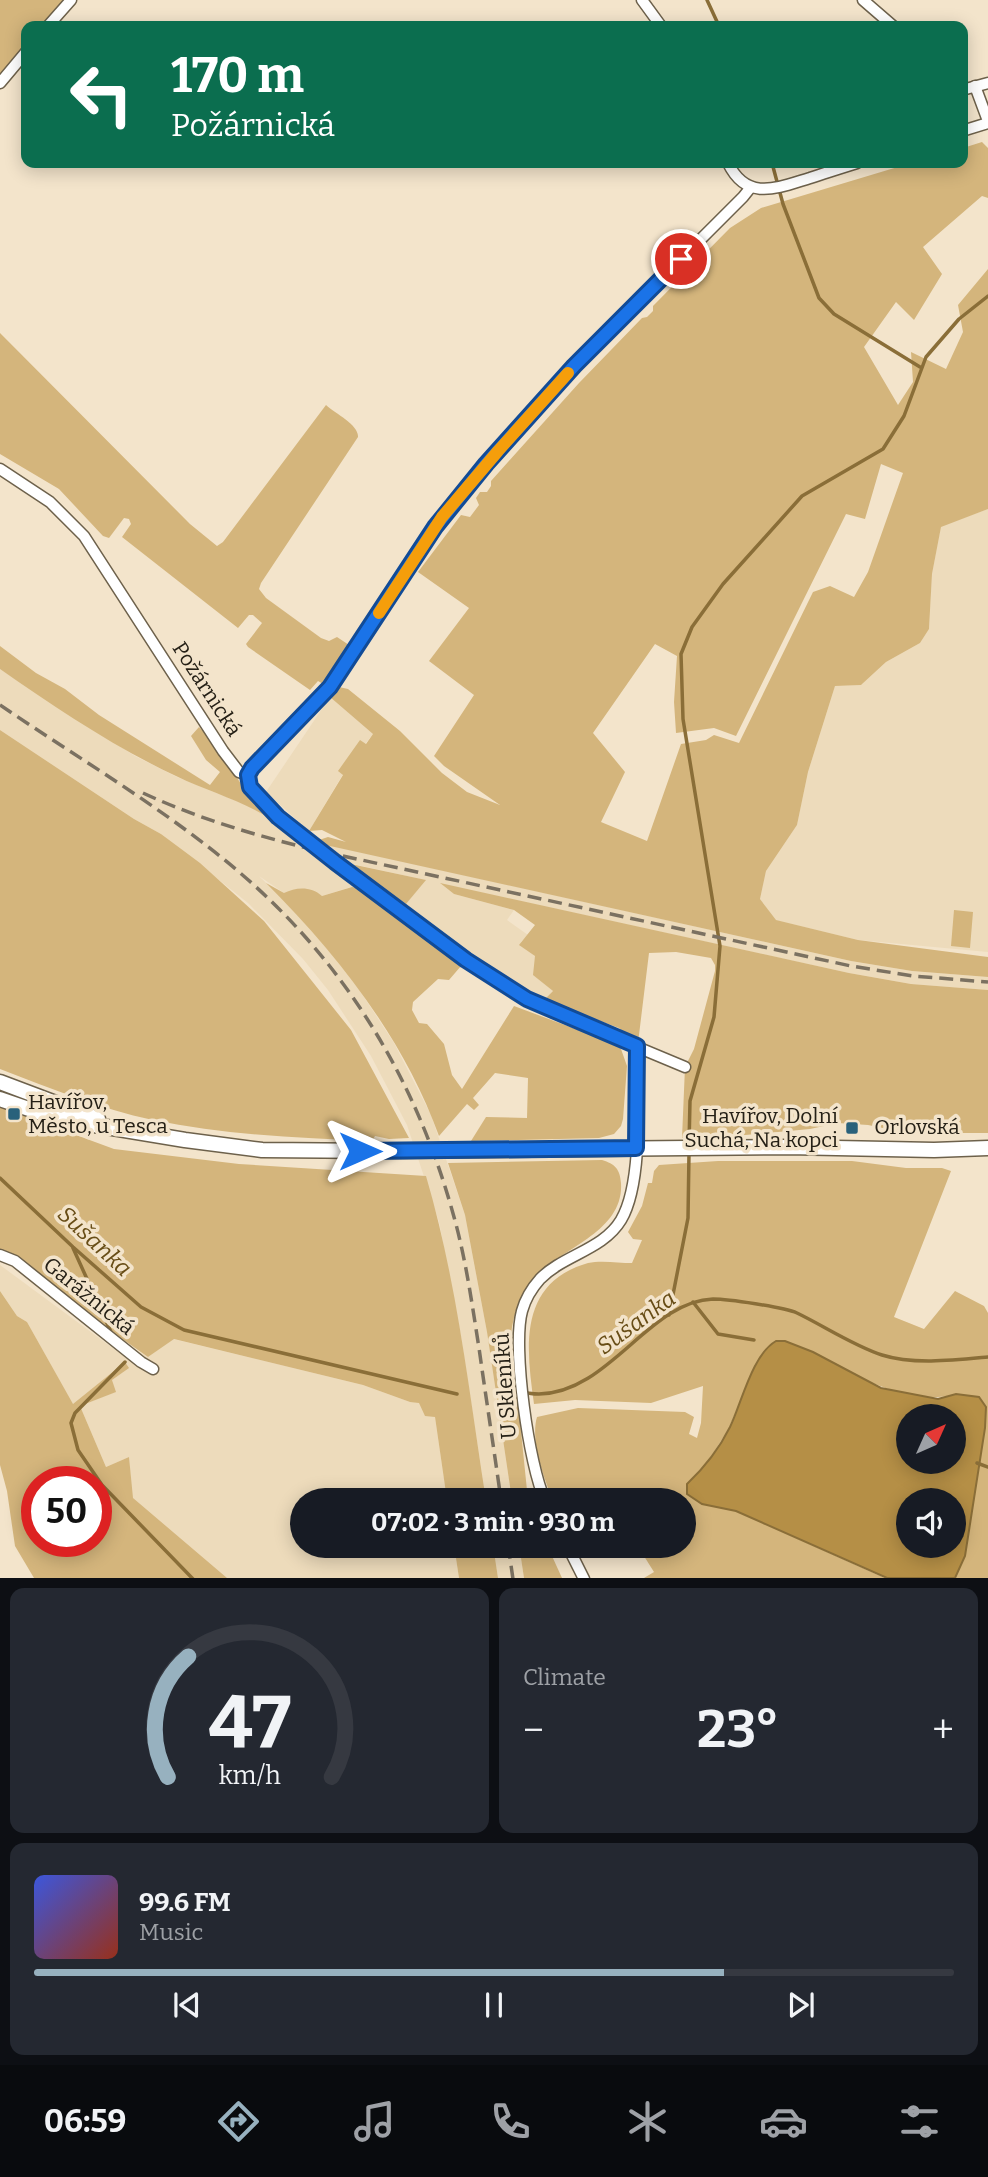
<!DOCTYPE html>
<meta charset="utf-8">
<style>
body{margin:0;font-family:Bitter,serif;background:#242831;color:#f1f3f6;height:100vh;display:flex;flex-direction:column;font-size:26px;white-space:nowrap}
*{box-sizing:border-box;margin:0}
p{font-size:23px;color:#9ea1a6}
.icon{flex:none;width:38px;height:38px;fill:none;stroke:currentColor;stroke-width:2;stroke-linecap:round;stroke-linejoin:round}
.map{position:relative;height:1578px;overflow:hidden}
.side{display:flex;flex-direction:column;gap:10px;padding:10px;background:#0d0f14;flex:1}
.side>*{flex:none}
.guide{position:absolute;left:21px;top:21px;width:947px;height:147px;border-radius:14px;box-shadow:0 4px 18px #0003;background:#0b6e4f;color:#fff;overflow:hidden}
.needle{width:46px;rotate:45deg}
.tools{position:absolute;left:896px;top:1404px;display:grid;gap:14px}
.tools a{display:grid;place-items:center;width:70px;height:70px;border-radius:50%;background:#171b24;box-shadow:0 4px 18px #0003;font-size:35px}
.speed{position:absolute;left:21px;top:1466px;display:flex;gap:14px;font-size:35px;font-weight:700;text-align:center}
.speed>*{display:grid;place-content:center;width:91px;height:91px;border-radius:50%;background:#171b24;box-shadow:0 4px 18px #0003;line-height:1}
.speed .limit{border:10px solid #d22;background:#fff;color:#111}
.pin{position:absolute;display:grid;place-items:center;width:60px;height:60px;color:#fff;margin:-30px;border:4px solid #fff;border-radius:50%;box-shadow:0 2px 7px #0007}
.me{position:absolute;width:77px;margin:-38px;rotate:90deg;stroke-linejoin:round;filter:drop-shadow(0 0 5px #0008)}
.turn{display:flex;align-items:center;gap:24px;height:147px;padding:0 35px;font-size:32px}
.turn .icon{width:91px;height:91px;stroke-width:2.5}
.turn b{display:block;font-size:49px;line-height:60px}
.big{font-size:52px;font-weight:700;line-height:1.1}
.side .widget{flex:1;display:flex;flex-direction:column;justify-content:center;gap:10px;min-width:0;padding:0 24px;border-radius:14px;background:#242831}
.side .dial{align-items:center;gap:0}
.dial svg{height:182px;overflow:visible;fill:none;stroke:#363941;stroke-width:7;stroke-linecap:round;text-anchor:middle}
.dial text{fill:#f1f3f6;stroke:none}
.song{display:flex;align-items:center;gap:21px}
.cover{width:84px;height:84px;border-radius:10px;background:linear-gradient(135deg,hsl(230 70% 55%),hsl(10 70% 35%))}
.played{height:7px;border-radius:4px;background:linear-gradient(90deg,#97b1bf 75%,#363941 75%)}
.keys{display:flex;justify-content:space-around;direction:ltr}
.heat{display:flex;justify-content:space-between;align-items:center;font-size:38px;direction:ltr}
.side .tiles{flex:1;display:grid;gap:10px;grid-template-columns:1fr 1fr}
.widget:last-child{grid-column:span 2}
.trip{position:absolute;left:290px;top:1488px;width:406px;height:70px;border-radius:35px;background:#171b24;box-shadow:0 4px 18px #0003;font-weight:700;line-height:70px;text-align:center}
.tabs{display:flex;height:112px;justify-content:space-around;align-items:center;background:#090b0e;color:#9ea1a6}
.tabs .icon{width:49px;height:49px}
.tabs .active{color:#97b1bf}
.tabs b{font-size:32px;color:#f1f3f6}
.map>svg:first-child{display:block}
.built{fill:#eddbbb}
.green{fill:#d4b57c;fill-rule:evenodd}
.water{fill:#b58f46;stroke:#8a6e38;stroke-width:2;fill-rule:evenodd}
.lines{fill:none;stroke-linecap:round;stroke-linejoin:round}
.stream{stroke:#8a6e38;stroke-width:3.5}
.street-casing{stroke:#6d614b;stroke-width:13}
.secondary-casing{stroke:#6d614b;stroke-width:17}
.street{stroke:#fff;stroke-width:10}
.secondary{stroke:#fff;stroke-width:14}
.rail{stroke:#7b7161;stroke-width:3.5;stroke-dasharray:14 7;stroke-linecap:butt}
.route-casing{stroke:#114b97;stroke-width:18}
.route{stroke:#1a73e8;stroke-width:12}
.slow{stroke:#f59e0b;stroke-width:12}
.poi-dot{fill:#29617b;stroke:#f3e4cb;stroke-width:2.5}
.labels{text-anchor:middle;stroke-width:7;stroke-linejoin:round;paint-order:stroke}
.street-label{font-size:21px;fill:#252016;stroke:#f3e4cb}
.poi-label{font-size:21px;fill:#252016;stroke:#f3e4cb;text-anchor:start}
.water-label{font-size:23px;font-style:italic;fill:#684d16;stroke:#f3e4cb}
</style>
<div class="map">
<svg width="988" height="1579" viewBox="0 0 988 1579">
<rect width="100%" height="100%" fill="#f3e4cb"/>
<g class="built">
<path d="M988,509V952L858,940L775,920L760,899L766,871L797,825L808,772L835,686L861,685L886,662L920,643L929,629L932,574L941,526Z"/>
<path d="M0,669L135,756L177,777L256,809L274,821L288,836L851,961L912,971L988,977V990L911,984L849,973L441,884L454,894L514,910L507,920L528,935L521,942L535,956L538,978L553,991L544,1000L494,972L406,904L425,880L321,857L358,888L351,887L322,896L284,893L259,876L294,910L349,974L394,1043L431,1115L465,1215L487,1332L512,1500H486L461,1336L439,1222L407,1125L371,1056L328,990L303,959L248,903L161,834L134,819L0,730Z"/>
<path d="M330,697L373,734L365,744L360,741L339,771L343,774L309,831L266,792Z"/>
<path d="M0,1265L118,1352L127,1344L148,1357L173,1339L363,1385L410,1402H420L435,1417L447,1500H303V1545H454L459,1578H225L132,1498L129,1457L106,1467L80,1406L115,1392L112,1380L128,1368L125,1362L73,1405L27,1322L17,1316L0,1291Z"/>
<path d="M493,1545H519L524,1578H498Z"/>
</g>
<g class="green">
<path d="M0,0H72L49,26H26V53L0,83Z"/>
<path d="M982,142L988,148V198L982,196L923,247L942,274L914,320L896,302L864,347L898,405L913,382L911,352L946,369L963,332L958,305L988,269V509L941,527L932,574L929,629L920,643L886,662L861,685L835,686L808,772L797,825L766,871L760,899L776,920L858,940L988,957V977L912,971L851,961L321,844L319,840L328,837L346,842L322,830L309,831L343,775L338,771L360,740L366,744L373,734L330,697L339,687L348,689L400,731L442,773L467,792L500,805L444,766L434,756L474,695L429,661L469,608L418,572L461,515L470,517L479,505L476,498L480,492H487L491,486V481L579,383L642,318L647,317L653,311V306L730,228L761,208L911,163H962L963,148ZM881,464L903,473L868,572L854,597L830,586L813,592L739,743L714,735L706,740L681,744L647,841L601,822L625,772L593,733L655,644L677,656L674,702L676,733L714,728L736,736L846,514L865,519Z"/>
<path d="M0,333L190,524L217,546L223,542L326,405C336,414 359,425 358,437L261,583L259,589L266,598L321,638L329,641L337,637L349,645L323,684L318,681L310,690L248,647L246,644L262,623L253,615H249L238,628L122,537L131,524L129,519L124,518L109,538L103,536L59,489L0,454Z"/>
<path d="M0,646L36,673L65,689L99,715L210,785L220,772L206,760L191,736L199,727L208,736L255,804L274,821C244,801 209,792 176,776C114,747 56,708 0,669Z"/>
<path d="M0,730L134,819L161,834L200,863L264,921L351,1030L409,1138L389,1139L375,1136L372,1141C299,1138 225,1135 153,1120C100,1109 50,1088 0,1069Z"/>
<path d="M346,863L426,880L406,904Z"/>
<path d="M266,883L284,893C296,887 311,886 322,896L352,887L358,888L461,966L449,980L438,979L413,1002L412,1010L419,1023L427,1024L444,1044L452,1075L462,1089L514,1006L613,1043L621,1049L627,1066L623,1119L621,1126L614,1134L599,1138L471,1141L486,1117L527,1118L528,1078L495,1073L473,1098L479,1105L474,1110L467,1104L439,1136C404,1039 339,956 266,883Z"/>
<path d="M440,883L849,973L911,984L988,990V1133H908L868,1125L838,1123L810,1129L713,1138H682L685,1067L694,1049L715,971V965L711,958L676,952L649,953L638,1043L619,1028L544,1000L553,991L533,975L535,956L519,945L535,925L514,910L454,894Z"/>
<path d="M954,910L973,912L970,948L951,946Z"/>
<path d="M0,1107L114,1149L239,1164L426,1176C457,1281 469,1392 486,1500H447L435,1417L425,1416L419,1403L410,1402L363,1385L174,1339L148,1357L0,1253Z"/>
<path d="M602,1160C615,1164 620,1169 621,1183C624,1231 564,1247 537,1275C521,1291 514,1311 511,1334L528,1500H512L487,1332L465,1215L448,1163Z"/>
<path d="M718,1161H852L906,1168H942L951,1171L894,1317L924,1329L955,1291L984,1306L988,1313V1578H955L965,1556L985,1428L956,1394C896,1410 839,1361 785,1341L757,1362L728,1430L703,1469L687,1484L702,1504L736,1511L887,1579L644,1578L654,1572L637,1545H684V1500H553C544,1479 530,1440 537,1417L578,1408L685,1412L694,1417L689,1434L697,1438L701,1423L703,1386L651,1403L575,1400L534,1404C526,1347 518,1283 588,1263C601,1260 619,1263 632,1263L642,1240L633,1239L628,1232L642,1206L648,1183H652L654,1171L659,1165Z"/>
<path d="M0,1291L17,1316L27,1322L73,1404L125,1362L129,1368L112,1380L116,1392L80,1406L106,1467L129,1457L133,1498L227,1578H34L15,1546L7,1491L0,1465ZM96,1482V1542H37V1482Z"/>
<path d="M454,1545H493L498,1578H459Z"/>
<path d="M519,1545H547L562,1578H524Z"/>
</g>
<path class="water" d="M776,1341H785L813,1352L881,1388L938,1399L956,1394L979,1397L986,1407L985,1428L965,1556L955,1578H887L736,1511L702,1504L687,1494V1484C704,1468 719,1449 730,1427C742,1402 752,1355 776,1341ZM908,1416H954V1461H908ZM908,1500H954V1545H908Z"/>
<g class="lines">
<g class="stream">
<path d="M707,0L719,26"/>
<path d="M772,163L783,204L819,298L834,314L920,367"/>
<path d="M689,1145L690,1101L714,1017L720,946L683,719L681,654L692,627L723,584L802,496L883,449L904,416L926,357L959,319L988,296"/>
<path d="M0,1178L73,1247L141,1307L184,1330L457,1394"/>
<path d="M73,1248L111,1332"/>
<path d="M693,1302L718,1334L754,1340"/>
<path d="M669,1315L688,1218L689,1153"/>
<path d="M125,1362L75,1413L71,1423L78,1450L102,1485L193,1579"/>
<path d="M508,1389C518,1391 529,1394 539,1394C609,1393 649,1301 713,1299C728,1299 783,1307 797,1313C824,1326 854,1346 882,1355C913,1365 956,1360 988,1357"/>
<path d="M977,1463L988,1467"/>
</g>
<g class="street-casing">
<g id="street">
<path d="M642,0L661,26"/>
<path d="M863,0L893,26"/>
<path d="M48,26L71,0"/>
<path d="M0,83L26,52"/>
<path d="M975,86L988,121"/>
<path d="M962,90L988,83"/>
<path d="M962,131L988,123"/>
<path d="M728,163C747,202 777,188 810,178C825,173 841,168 857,163"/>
<path d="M0,469L50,502L84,536L223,751L239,772L248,775"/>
<path d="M248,775L252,768L330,687L435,527L498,451L574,366L743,197L751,187"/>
<path d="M248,775L249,784L253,791L278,817L335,862L489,976L553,1012L685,1067"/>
<path d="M0,1255L15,1261L141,1362L153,1369"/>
<path d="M545,1500C529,1466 512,1347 522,1311C525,1300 532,1288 540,1279C563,1255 603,1250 621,1220C644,1181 637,1093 637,1047"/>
<path d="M567,1545L584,1579"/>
</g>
</g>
<g class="secondary-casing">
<g id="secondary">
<path d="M0,1082L98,1119"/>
<path d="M0,1099L58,1119L185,1140L262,1150L384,1151L788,1147L934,1150L988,1148"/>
</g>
</g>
<use href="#street" class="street"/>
<use href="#secondary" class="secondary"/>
<g class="rail">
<path d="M0,705C84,762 180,818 255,886C354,976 419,1089 454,1217C466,1260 472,1304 479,1348C486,1398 494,1449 501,1500"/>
<path d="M143,793C199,819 260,837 320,851L851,966L913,976L988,982"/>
<path d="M508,1545L513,1579"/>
</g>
</g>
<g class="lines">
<g class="route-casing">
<path id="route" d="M360,1151L636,1148L637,1046L527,999L466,960L335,862L278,817L250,787L248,775L252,768L330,687L435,527L486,464L574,366L681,259"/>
</g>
<use href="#route" class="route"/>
<path class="slow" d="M379,613L442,517L498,451L568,373"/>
</g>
<g class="poi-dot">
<rect x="7" y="1107" width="14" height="14" rx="3.5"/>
<rect x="845" y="1121" width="14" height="14" rx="3.5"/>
</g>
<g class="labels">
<g class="street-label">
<text transform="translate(207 689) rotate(57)" y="7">Požárnická</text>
<text x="917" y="1134">Orlovská</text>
<text transform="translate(89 1296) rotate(39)" y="7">Garážnická</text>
<text transform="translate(505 1386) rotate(-94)" y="7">U Skleníků</text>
</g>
<g class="poi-label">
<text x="28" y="1109">Havířov,<tspan x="28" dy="24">Město, u Tesca</tspan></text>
<text x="838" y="1123" text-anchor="end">Havířov, Dolní<tspan x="838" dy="24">Suchá, Na kopci</tspan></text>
</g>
<g class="water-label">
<text transform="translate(95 1241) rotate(43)" y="8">Sušanka</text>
<text transform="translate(636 1322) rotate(-36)" y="8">Sušanka</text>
</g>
</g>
</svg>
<div class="tools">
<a><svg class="needle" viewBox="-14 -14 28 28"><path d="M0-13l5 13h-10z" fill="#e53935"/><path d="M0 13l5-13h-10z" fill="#9ea1a6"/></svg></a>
<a><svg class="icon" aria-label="sound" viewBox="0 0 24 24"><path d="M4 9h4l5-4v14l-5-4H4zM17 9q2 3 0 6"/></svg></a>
</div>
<div class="speed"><div class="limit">50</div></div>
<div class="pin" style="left:681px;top:259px;background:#d93025"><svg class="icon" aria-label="arrive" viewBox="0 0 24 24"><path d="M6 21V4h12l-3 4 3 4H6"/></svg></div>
<svg class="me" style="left:360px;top:1151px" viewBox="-20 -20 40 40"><path d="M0-17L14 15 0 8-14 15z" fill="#1a73e8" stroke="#fff" stroke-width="4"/></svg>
<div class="trip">07:02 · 3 min · 930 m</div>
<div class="guide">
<div class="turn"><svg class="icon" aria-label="left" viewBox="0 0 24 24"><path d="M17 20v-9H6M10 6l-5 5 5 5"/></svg><div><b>170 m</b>Požárnická</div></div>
</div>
</div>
<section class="side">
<div class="tiles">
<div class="widget dial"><svg viewBox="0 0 100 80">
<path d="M14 69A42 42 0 1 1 86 69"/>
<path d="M14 69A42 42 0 0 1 23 16" stroke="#97b1bf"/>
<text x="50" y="56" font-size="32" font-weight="700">47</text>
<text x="50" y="72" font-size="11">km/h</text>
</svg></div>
<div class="widget"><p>Climate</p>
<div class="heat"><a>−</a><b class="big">23°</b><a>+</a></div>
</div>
<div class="widget">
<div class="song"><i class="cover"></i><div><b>99.6 FM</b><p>Music</p></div></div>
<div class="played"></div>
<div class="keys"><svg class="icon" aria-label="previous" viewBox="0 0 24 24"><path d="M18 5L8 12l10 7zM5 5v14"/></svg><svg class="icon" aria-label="pause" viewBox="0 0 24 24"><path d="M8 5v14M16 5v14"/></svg><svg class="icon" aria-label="next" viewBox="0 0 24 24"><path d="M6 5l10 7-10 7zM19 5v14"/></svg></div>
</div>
</div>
</section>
<nav class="tabs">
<b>06:59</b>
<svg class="icon active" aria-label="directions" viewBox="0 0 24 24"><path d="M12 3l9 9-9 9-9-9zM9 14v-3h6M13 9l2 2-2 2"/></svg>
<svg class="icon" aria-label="music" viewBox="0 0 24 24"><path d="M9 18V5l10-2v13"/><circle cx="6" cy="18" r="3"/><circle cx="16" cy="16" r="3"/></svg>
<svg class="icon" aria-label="phone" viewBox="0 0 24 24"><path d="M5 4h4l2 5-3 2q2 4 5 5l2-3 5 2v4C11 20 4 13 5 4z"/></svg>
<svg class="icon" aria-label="climate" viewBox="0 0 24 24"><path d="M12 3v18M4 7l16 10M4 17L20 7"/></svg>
<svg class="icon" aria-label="car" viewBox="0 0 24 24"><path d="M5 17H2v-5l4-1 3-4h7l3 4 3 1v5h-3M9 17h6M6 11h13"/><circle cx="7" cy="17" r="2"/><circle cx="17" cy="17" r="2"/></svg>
<svg class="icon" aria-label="filters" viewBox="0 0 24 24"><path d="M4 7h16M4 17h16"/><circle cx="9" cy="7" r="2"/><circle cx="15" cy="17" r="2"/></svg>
</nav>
